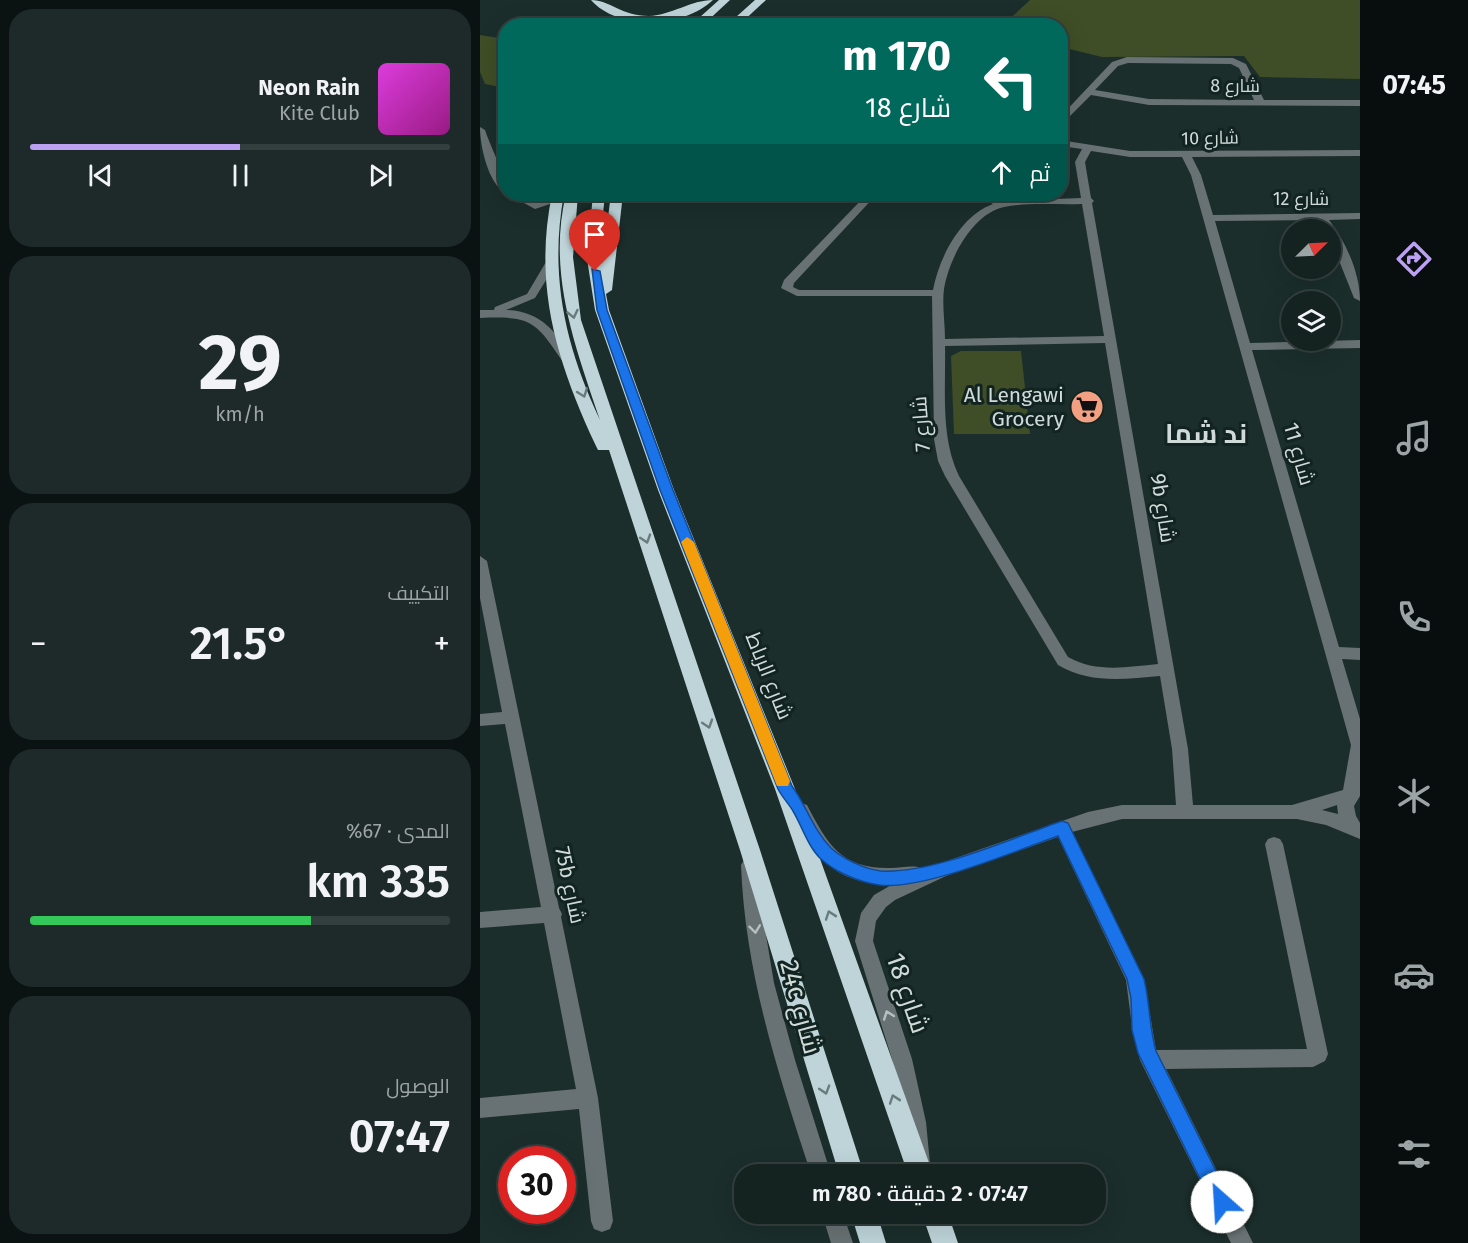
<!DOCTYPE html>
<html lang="ar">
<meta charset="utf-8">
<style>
body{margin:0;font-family:"Fira Sans",Cairo,sans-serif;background:#1d2a29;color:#f1f3f6;direction:rtl;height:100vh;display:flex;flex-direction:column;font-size:22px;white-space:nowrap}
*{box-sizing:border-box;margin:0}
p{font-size:20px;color:#9da4a5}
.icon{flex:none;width:33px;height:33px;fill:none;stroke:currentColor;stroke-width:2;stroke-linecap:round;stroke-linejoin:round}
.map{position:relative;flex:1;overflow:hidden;direction:ltr}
.panel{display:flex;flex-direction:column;gap:9px;padding:9px;background:#0b1312;width:480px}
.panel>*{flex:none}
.banner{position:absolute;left:18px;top:18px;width:570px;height:183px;border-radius:24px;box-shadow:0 6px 24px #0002,0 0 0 2px #333f3e;direction:rtl;background:#00695c;color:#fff;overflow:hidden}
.needle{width:39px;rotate:66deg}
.buttons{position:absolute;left:801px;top:219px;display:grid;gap:12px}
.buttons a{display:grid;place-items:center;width:60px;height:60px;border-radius:50%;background:#142220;box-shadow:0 6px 24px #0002,0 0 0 2px #333f3e;font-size:30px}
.speed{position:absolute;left:18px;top:1146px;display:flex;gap:12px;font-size:30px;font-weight:700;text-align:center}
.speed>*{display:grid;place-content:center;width:78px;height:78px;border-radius:50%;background:#142220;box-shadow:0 6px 24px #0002,0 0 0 2px #333f3e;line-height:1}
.speed .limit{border:9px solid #d22;background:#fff;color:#111}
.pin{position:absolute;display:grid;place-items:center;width:51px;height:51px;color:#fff;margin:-62px -26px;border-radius:50% 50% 50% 0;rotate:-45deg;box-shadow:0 0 6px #0007}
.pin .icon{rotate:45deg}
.me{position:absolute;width:66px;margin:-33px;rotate:334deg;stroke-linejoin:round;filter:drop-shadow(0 0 4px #0008)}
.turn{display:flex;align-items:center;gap:21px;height:126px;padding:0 18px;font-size:27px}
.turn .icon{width:78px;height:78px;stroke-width:2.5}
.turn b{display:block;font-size:42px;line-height:51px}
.then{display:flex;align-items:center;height:57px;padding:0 18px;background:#0003;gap:12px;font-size:22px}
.big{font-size:45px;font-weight:600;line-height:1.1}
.panel .widget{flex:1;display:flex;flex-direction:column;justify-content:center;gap:9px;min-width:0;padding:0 21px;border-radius:24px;background:#1d2a29}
.panel .dial{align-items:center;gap:0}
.dial b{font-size:78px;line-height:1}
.song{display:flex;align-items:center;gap:18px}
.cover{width:72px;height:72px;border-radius:9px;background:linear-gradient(135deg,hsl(300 70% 55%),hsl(310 70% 35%))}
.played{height:6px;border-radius:3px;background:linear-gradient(90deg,#bca0f2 50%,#333f3e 50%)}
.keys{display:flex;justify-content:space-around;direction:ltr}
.heat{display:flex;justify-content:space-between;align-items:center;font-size:33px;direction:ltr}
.charge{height:9px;border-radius:4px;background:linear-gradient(90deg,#34c759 67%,#333f3e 0)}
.trip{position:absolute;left:254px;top:1164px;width:372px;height:60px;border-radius:24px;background:#142220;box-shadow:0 6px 24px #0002,0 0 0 2px #333f3e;font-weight:600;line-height:60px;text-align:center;direction:rtl}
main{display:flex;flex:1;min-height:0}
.menu{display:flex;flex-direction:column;width:108px;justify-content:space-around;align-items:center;background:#080e0d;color:#9da4a5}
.menu .icon{width:42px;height:42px}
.menu .selected{color:#bca0f2}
.menu b{font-size:27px;color:#f1f3f6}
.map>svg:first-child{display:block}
.green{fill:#3f4e26}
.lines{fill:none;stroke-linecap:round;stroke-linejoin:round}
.minor{fill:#687173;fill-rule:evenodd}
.highway{fill:#bed4d9;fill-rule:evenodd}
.oneway{stroke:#687c7d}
.oneway2{stroke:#b6c0c0}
.route{fill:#1a73e8;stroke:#114b97;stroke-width:1.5}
.slow{fill:#f59e0b}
.labels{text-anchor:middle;stroke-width:6;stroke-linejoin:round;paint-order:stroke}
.far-street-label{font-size:18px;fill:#d0dbd9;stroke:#122421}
.poi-label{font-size:21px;fill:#d0dbd9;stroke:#122421;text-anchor:end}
.street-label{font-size:21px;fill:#d0dbd9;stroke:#122421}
.near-street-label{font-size:26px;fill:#d0dbd9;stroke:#122421}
.district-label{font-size:27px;font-weight:bold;fill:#d0dbd9;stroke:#122421}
</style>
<main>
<nav class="menu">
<b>07:45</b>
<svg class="icon selected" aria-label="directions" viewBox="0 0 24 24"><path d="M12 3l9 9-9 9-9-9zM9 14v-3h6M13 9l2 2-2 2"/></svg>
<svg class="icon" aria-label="music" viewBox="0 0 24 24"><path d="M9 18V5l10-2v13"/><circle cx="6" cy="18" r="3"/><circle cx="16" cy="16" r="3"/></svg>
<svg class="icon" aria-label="phone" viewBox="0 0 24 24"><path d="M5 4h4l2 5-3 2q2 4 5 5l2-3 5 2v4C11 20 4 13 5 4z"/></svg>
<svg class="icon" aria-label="climate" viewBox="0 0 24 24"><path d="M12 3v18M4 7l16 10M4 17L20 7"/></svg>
<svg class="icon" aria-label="car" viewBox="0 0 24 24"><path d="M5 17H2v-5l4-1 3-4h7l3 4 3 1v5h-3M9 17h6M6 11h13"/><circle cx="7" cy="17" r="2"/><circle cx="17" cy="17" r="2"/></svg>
<svg class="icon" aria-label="filters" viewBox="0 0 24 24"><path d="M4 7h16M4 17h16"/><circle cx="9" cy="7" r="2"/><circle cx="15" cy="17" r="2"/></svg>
</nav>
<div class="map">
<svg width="880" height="1243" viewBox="0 0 880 1243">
<rect width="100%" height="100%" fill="#1b2e2b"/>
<g class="green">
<path d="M550,0H880V79L780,77L764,56L622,57L581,47L580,26H522Z"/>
<path d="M0,35L25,39V88L5,84L0,72Z"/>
<path d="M481,351H541L550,434H474L471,356Z"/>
</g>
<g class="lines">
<g class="minor">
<path d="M647,57L753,58L766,64L784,100H880V106L669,105L611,95L580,126V117L632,62ZM648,63L751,64L759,68L774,100L669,99L615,90L638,66Z"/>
<path d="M0,127L5,130C11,148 26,176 26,193C8,184 0,146 0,127Z"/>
<path d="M580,140L650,151L880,150V156L712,157L721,175L733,215L880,213V219L849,220C866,242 880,273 880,301L874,298L850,238V230H846L838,220L735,221L770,343L880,340V348L772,350L859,647L880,648V660L862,659L880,719V796L874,806L876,816L880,823V839L846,825L817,819H642L592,832L664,979L676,1050L827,1049L785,844L788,839L794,837L800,839L803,844L848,1054L845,1061L833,1067L686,1069L773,1243H751L660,1060L653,1034L646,980L578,837L466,876L415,900L406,907L396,921L393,941L432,1059L446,1122L451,1174H431L426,1122L412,1059L375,941L381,913L394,895L413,884C353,884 337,859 312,810L315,805L321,803L327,805C348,845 361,869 411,868C422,868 434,864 444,869L608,812L642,805H696L692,749L680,676C644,679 610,684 578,665L465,476L458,461L454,439L452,296H317L301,288L304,280L387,194H397L314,283L313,287L319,290H453C459,258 480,216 513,204L494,194H507L524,201L601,198L595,162L602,149L580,146ZM611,151L650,157H702L711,175L871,745L863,790L812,805H713L708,749L612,203L614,201L611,198L605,162ZM602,204L624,336L465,339C465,323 462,305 464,289C469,259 492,214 524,207C548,202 577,205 602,204ZM625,343L678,664C647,667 616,673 588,657L479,476C460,437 466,389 465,346ZM857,805L858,814L842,810Z"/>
<path d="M30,194L52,195L57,202L77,197L82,200L55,209L44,203L43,199Z"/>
<path d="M70,261L76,264L55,298L26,310C61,311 76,332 93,359L87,363L83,362C55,320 51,316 0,318V310H14L15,307L47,294L66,262Z"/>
<path d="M0,556L7,561L79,908L82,914L81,917L118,1098L133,1221L130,1229L122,1232L114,1229L111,1221L99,1109L0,1118V1098L96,1089L64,923L0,928V912L61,907L25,724L0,726V714L22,712L0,598Z"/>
<path d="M270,857L276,860L279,865L281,905L294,983L315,1060L351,1174H331C298,1073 265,973 261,865L264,860Z"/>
<path d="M342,1214H363L373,1243H351Z"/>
</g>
<g class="highway">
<path d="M111,0C130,0 141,16 169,16C192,15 211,0 233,0C204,28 138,31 111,0Z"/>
<path d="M239,0H250L222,26H210Z"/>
<path d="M275,0H286L258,26H246Z"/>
<path d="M72,194H84C69,275 85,346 120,420C95,346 67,273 86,194H98L93,257L101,320L280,850L384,1174H359L260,850L129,450H118L116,446C77,362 53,287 72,194Z"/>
<path d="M113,194H125L121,234L122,264L131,194H143L132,290L126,294L129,310L194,490L315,789L453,1174H428L295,789L178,490L115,310L107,259Z"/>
<path d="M371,1214H397L406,1243H380Z"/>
<path d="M442,1214H468L478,1243H452Z"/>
</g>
</g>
<defs><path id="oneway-chevron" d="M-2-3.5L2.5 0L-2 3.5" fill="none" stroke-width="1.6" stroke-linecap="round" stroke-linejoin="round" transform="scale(1.5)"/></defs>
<g class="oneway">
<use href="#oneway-chevron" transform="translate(93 314) rotate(77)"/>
<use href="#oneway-chevron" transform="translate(103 393) rotate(69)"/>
<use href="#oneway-chevron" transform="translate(166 539) rotate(72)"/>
<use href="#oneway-chevron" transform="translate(228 724) rotate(72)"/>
<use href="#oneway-chevron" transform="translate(350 915) rotate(-109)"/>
<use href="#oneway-chevron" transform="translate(345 1090) rotate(73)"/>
<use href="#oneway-chevron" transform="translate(414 1099) rotate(-109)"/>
</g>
<g class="oneway2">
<use href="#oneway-chevron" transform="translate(275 929) rotate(83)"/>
<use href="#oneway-chevron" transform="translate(408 1015) rotate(-110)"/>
</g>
<path class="route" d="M112,269L120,271L127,310L193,490L312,786C326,805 334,831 351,848C363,859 384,869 401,871C453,874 532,838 582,821L588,823L664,979C670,1003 669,1027 676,1051L748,1195L751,1202L748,1209L742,1212L735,1209L658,1053L652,1030L651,998L647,979L578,836C535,851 441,891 399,885C379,882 355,872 341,859C328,847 322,826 313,811C309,804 302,797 298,789L180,490L117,310Z"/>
<path class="slow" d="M207,537L214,542L310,781L308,786H297L295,781L201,542Z"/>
<defs>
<g id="supermarket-disc" transform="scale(1.725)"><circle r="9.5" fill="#f39f82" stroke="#122421"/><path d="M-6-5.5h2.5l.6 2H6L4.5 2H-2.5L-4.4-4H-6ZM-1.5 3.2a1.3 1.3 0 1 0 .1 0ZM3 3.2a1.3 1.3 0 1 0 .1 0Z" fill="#111"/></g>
</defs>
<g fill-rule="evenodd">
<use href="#supermarket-disc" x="607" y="407"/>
</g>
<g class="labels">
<g class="far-street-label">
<text x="755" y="92">شارع 8</text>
<text transform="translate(730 138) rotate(-1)" y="6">شارع 10</text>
<text x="821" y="205">شارع 12</text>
</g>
<g class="poi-label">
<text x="584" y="402">Al Lengawi<tspan x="584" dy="24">Grocery</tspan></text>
</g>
<g class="street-label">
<text transform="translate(441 424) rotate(-94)" y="7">شارع 7</text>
<text transform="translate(819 454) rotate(74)" y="7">شارع 11</text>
<text transform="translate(683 508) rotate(81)" y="7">9b شارع</text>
<text transform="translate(289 676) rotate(68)" y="7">شارع الرباط</text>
<text transform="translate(90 885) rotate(78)" y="7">75b شارع</text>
</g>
<g class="near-street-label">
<text transform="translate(428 993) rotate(71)" y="9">شارع 18</text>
<text transform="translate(321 1007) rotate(75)" y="9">24c شارع</text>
</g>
<g class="district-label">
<text x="726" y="443">ند شما</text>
</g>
</g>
</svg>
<div class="buttons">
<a><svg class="needle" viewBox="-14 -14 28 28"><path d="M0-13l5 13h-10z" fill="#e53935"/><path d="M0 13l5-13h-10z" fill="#9da4a5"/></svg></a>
<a><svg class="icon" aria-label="layers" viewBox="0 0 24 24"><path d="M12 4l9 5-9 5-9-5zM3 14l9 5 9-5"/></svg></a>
</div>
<div class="speed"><div class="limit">30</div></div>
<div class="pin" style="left:115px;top:271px;background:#d93025"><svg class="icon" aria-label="arrive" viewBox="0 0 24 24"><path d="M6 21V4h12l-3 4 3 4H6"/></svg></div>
<svg class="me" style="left:742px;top:1202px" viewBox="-20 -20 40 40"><circle r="19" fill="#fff"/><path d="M0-13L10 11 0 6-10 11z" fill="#1a73e8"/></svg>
<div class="trip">07:47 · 2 دقيقة · 780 m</div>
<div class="banner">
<div class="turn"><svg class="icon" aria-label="left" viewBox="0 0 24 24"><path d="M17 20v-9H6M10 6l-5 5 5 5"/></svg><div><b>170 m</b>شارع 18</div></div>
<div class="then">ثم<svg class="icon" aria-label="ahead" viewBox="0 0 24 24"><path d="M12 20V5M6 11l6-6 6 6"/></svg></div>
</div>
</div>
<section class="panel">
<div class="widget">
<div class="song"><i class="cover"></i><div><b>Neon Rain</b><p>Kite Club</p></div></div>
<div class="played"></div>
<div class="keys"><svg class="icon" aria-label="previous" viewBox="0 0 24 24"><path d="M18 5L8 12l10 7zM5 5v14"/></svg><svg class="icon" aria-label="pause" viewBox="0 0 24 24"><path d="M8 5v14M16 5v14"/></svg><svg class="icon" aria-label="next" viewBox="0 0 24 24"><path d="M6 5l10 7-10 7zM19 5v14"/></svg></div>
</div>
<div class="widget dial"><b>29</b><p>km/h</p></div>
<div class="widget"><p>التكييف</p>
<div class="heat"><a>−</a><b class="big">21.5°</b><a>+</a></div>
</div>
<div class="widget"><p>المدى · 67%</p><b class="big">335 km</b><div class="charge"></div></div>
<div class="widget"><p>الوصول</p><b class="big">07:47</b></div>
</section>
</main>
